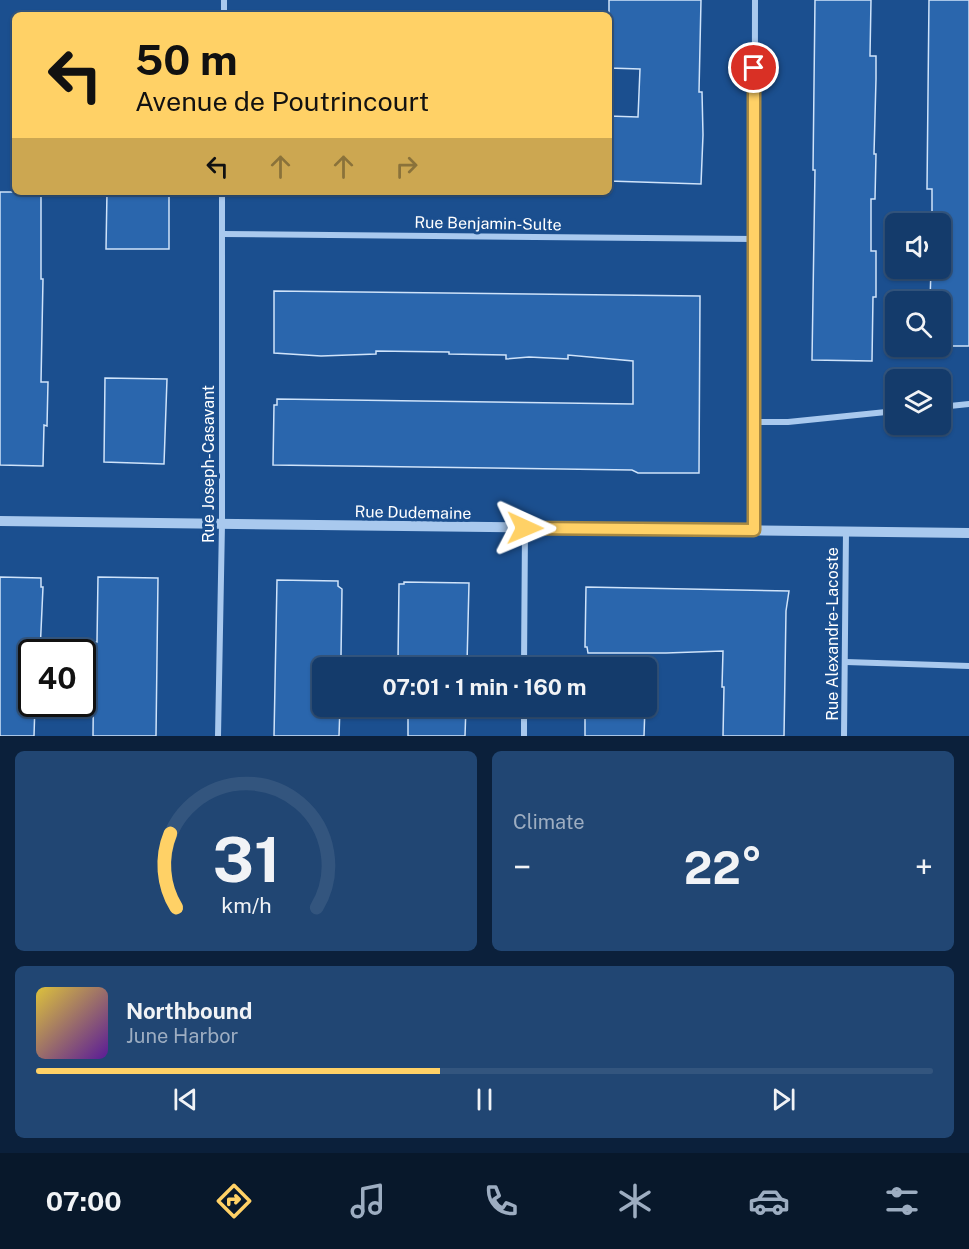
<!DOCTYPE html>
<meta charset="utf-8">
<style>
body{margin:0;font-family:"Public Sans",sans-serif;background:#214673;color:#f1f3f6;height:100vh;display:flex;flex-direction:column;font-size:22px;white-space:nowrap}
*{box-sizing:border-box;margin:0}
p{font-size:20px;color:#9dadc1}
.icon{flex:none;width:33px;height:33px;fill:none;stroke:currentColor;stroke-width:2;stroke-linecap:round;stroke-linejoin:round}
.map{position:relative;height:736px;overflow:hidden}
.panel{display:flex;flex-direction:column;gap:15px;padding:15px;background:#0b203b;flex:1}
.panel>*{flex:none}
.hud{position:absolute;left:12px;top:12px;width:600px;height:183px;border-radius:9px;box-shadow:0 2px 4px #0004,0 0 0 2px #33557e;background:#ffd166;color:#111;overflow:hidden}
.tools{position:absolute;left:885px;top:213px;display:grid;gap:12px}
.tools a{display:grid;place-items:center;width:66px;height:66px;border-radius:9px;background:#143b6b;box-shadow:0 2px 4px #0004,0 0 0 2px #33557e;font-size:30px}
.speed{position:absolute;left:18px;top:639px;display:flex;gap:12px;font-size:30px;font-weight:700;text-align:center}
.speed>*{display:grid;place-content:center;width:78px;height:78px;border-radius:50%;background:#143b6b;box-shadow:0 2px 4px #0004,0 0 0 2px #33557e;line-height:1}
.speed .limit{border:3px solid #111;border-radius:9px;background:#fff;color:#111}
.pin{position:absolute;display:grid;place-items:center;width:51px;height:51px;color:#fff;margin:-26px;border:3px solid #fff;border-radius:50%;box-shadow:0 2px 6px #0007}
.me{position:absolute;width:66px;margin:-33px;rotate:91deg;stroke-linejoin:round;filter:drop-shadow(0 0 4px #0008)}
.turn{display:flex;align-items:center;gap:21px;height:126px;padding:0 24px;font-size:27px}
.turn .icon{width:78px;height:78px;stroke-width:2.5}
.turn b{display:block;font-size:42px;line-height:51px}
.lanes{display:flex;align-items:center;height:57px;padding:0 24px;background:#0003;justify-content:center;gap:30px;direction:ltr}
.lanes .off{opacity:.35}
.big{font-size:45px;font-weight:700;line-height:1.1}
.panel .card{flex:1;display:flex;flex-direction:column;justify-content:center;gap:9px;min-width:0;padding:0 21px;border-radius:9px;background:#214673}
.panel .dial{align-items:center;gap:0}
.dial svg{height:156px;overflow:visible;fill:none;stroke:#33557e;stroke-width:7;stroke-linecap:round;text-anchor:middle}
.dial text{fill:#f1f3f6;stroke:none}
.song{display:flex;align-items:center;gap:18px}
.cover{width:72px;height:72px;border-radius:9px;background:linear-gradient(135deg,hsl(50 70% 55%),hsl(270 70% 35%))}
.played{height:6px;border-radius:3px;background:linear-gradient(90deg,#ffd166 45%,#33557e 45%)}
.keys{display:flex;justify-content:space-around;direction:ltr}
.heat{display:flex;justify-content:space-between;align-items:center;font-size:33px;direction:ltr}
.panel .tiles{flex:1;display:grid;gap:15px;grid-template-columns:1fr 1fr}
.card:last-child{grid-column:span 2}
.trip{position:absolute;left:312px;top:657px;width:345px;height:60px;border-radius:9px;background:#143b6b;box-shadow:0 2px 4px #0004,0 0 0 2px #33557e;font-weight:700;line-height:60px;text-align:center}
.tab-bar{display:flex;height:96px;justify-content:space-around;align-items:center;background:#08182b;color:#9dadc1}
.tab-bar .icon{width:42px;height:42px}
.tab-bar .on{color:#ffd166}
.tab-bar b{font-size:27px;color:#f1f3f6}
.map>svg:first-child{display:block}
.building{fill:#2a66ad;stroke:#cfe3fa;stroke-width:1.5}
.lines{fill:none;stroke-linecap:round;stroke-linejoin:round}
.minor{stroke:#a9c9ee;stroke-width:6}
.tertiary{stroke:#a9c9ee;stroke-width:10}
.route-casing{stroke:#a68842;stroke-width:15}
.route{stroke:#ffd166;stroke-width:10}
.labels{text-anchor:middle;stroke-width:6;stroke-linejoin:round;paint-order:stroke}
.street-label{font-size:16px;fill:#fff;stroke:#1b4f8f}
</style>
<div class="map">
<svg width="969" height="736" viewBox="0 0 969 736">
<rect width="100%" height="100%" fill="#1b4f8f"/>
<g class="building">
<path d="M609,0H701L699,92H702L703,135L701,184L609,181V116L638,117L640,69L609,68Z"/>
<path d="M815,0H871L870,56H876V79L874,154H876L875,199H871V251H876V297H873L872,361L812,360L815,170H813Z"/>
<path d="M929,0H969V346H940V302H930L931,268H940V224H932V189H927Z"/>
<path d="M0,192H41V279H43L41,382H48L47,426L44,425L43,466L0,465Z"/>
<path d="M107,192H169V249H106Z"/>
<path d="M274,291L700,296L699,473H638L632,470L273,465L274,405H277V399L633,404V361L568,355V359L529,357L506,359V355L449,354V352L376,351V354L321,356L274,353Z"/>
<path d="M105,378L167,379L164,464L104,462Z"/>
<path d="M0,577L41,578V587H43L40,652H32V704H35L34,736H0Z"/>
<path d="M98,577L158,578L156,736H93L94,642H97Z"/>
<path d="M277,580L338,581V586L342,589L341,656H337V663H322V706H340L339,736H274Z"/>
<path d="M404,582L469,583L467,664L402,663V661H398L399,584H404Z"/>
<path d="M586,587L789,591L786,611L784,736H723L724,687H722L723,651L666,653H588L587,647H585Z"/>
<path d="M408,706H466L465,736H408Z"/>
<path d="M585,706H645L644,736H585Z"/>
</g>
<g class="lines">
<g class="minor">
<path d="M224,15V0"/>
<path d="M222,234L754,239"/>
<path d="M940,407L969,404"/>
<path d="M754,422H788L896,411"/>
<path d="M754,530L755,0"/>
<path d="M846,662L969,666"/>
<path d="M524,668L525,528"/>
<path d="M218,736L222,524V192"/>
<path d="M524,736V706"/>
<path d="M844,736L846,531"/>
</g>
<path class="tertiary" d="M0,521L969,533"/>
</g>
<g class="lines">
<g class="route-casing">
<path id="route" d="M525,528L754,530V68"/>
</g>
<use href="#route" class="route"/>
</g>
<g class="labels">
<g class="street-label">
<text transform="translate(488 223) rotate(1)" y="6">Rue Benjamin-Sulte</text>
<text transform="translate(208 464) rotate(-90)" y="6">Rue Joseph-Casavant</text>
<text transform="translate(413 512) rotate(1)" y="6">Rue Dudemaine</text>
<text transform="translate(832 634) rotate(-90)" y="6">Rue Alexandre-Lacoste</text>
</g>
</g>
</svg>
<div class="tools">
<a><svg class="icon" aria-label="sound" viewBox="0 0 24 24"><path d="M4 9h4l5-4v14l-5-4H4zM17 9q2 3 0 6"/></svg></a>
<a><svg class="icon" aria-label="search" viewBox="0 0 24 24"><circle cx="10" cy="10" r="6"/><path d="M15 15l6 6"/></svg></a>
<a><svg class="icon" aria-label="layers" viewBox="0 0 24 24"><path d="M12 4l9 5-9 5-9-5zM3 14l9 5 9-5"/></svg></a>
</div>
<div class="speed"><div class="limit">40</div></div>
<div class="pin" style="left:754px;top:68px;background:#d93025"><svg class="icon" aria-label="arrive" viewBox="0 0 24 24"><path d="M6 21V4h12l-3 4 3 4H6"/></svg></div>
<svg class="me" style="left:525px;top:528px" viewBox="-20 -20 40 40"><path d="M0-17L14 15 0 8-14 15z" fill="#ffd166" stroke="#fff" stroke-width="4"/></svg>
<div class="trip">07:01 · 1 min · 160 m</div>
<div class="hud">
<div class="turn"><svg class="icon" aria-label="left" viewBox="0 0 24 24"><path d="M17 20v-9H6M10 6l-5 5 5 5"/></svg><div><b>50 m</b>Avenue de Poutrincourt</div></div>
<div class="lanes"><svg class="icon" aria-label="left" viewBox="0 0 24 24"><path d="M17 20v-9H6M10 6l-5 5 5 5"/></svg><svg class="icon off" aria-label="ahead" viewBox="0 0 24 24"><path d="M12 20V5M6 11l6-6 6 6"/></svg><svg class="icon off" aria-label="ahead" viewBox="0 0 24 24"><path d="M12 20V5M6 11l6-6 6 6"/></svg><svg class="icon off" aria-label="right" viewBox="0 0 24 24"><path d="M7 20v-9h11M14 6l5 5-5 5"/></svg></div>
</div>
</div>
<section class="panel">
<div class="tiles">
<div class="card dial"><svg viewBox="0 0 100 80">
<path d="M14 69A42 42 0 1 1 86 69"/>
<path d="M14 69A42 42 0 0 1 11 31" stroke="#ffd166"/>
<text x="50" y="56" font-size="32" font-weight="700">31</text>
<text x="50" y="72" font-size="11">km/h</text>
</svg></div>
<div class="card"><p>Climate</p>
<div class="heat"><a>−</a><b class="big">22°</b><a>+</a></div>
</div>
<div class="card">
<div class="song"><i class="cover"></i><div><b>Northbound</b><p>June Harbor</p></div></div>
<div class="played"></div>
<div class="keys"><svg class="icon" aria-label="previous" viewBox="0 0 24 24"><path d="M18 5L8 12l10 7zM5 5v14"/></svg><svg class="icon" aria-label="pause" viewBox="0 0 24 24"><path d="M8 5v14M16 5v14"/></svg><svg class="icon" aria-label="next" viewBox="0 0 24 24"><path d="M6 5l10 7-10 7zM19 5v14"/></svg></div>
</div>
</div>
</section>
<nav class="tab-bar">
<b>07:00</b>
<svg class="icon on" aria-label="directions" viewBox="0 0 24 24"><path d="M12 3l9 9-9 9-9-9zM9 14v-3h6M13 9l2 2-2 2"/></svg>
<svg class="icon" aria-label="music" viewBox="0 0 24 24"><path d="M9 18V5l10-2v13"/><circle cx="6" cy="18" r="3"/><circle cx="16" cy="16" r="3"/></svg>
<svg class="icon" aria-label="phone" viewBox="0 0 24 24"><path d="M5 4h4l2 5-3 2q2 4 5 5l2-3 5 2v4C11 20 4 13 5 4z"/></svg>
<svg class="icon" aria-label="climate" viewBox="0 0 24 24"><path d="M12 3v18M4 7l16 10M4 17L20 7"/></svg>
<svg class="icon" aria-label="car" viewBox="0 0 24 24"><path d="M5 17H2v-5l4-1 3-4h7l3 4 3 1v5h-3M9 17h6M6 11h13"/><circle cx="7" cy="17" r="2"/><circle cx="17" cy="17" r="2"/></svg>
<svg class="icon" aria-label="filters" viewBox="0 0 24 24"><path d="M4 7h16M4 17h16"/><circle cx="9" cy="7" r="2"/><circle cx="15" cy="17" r="2"/></svg>
</nav>
